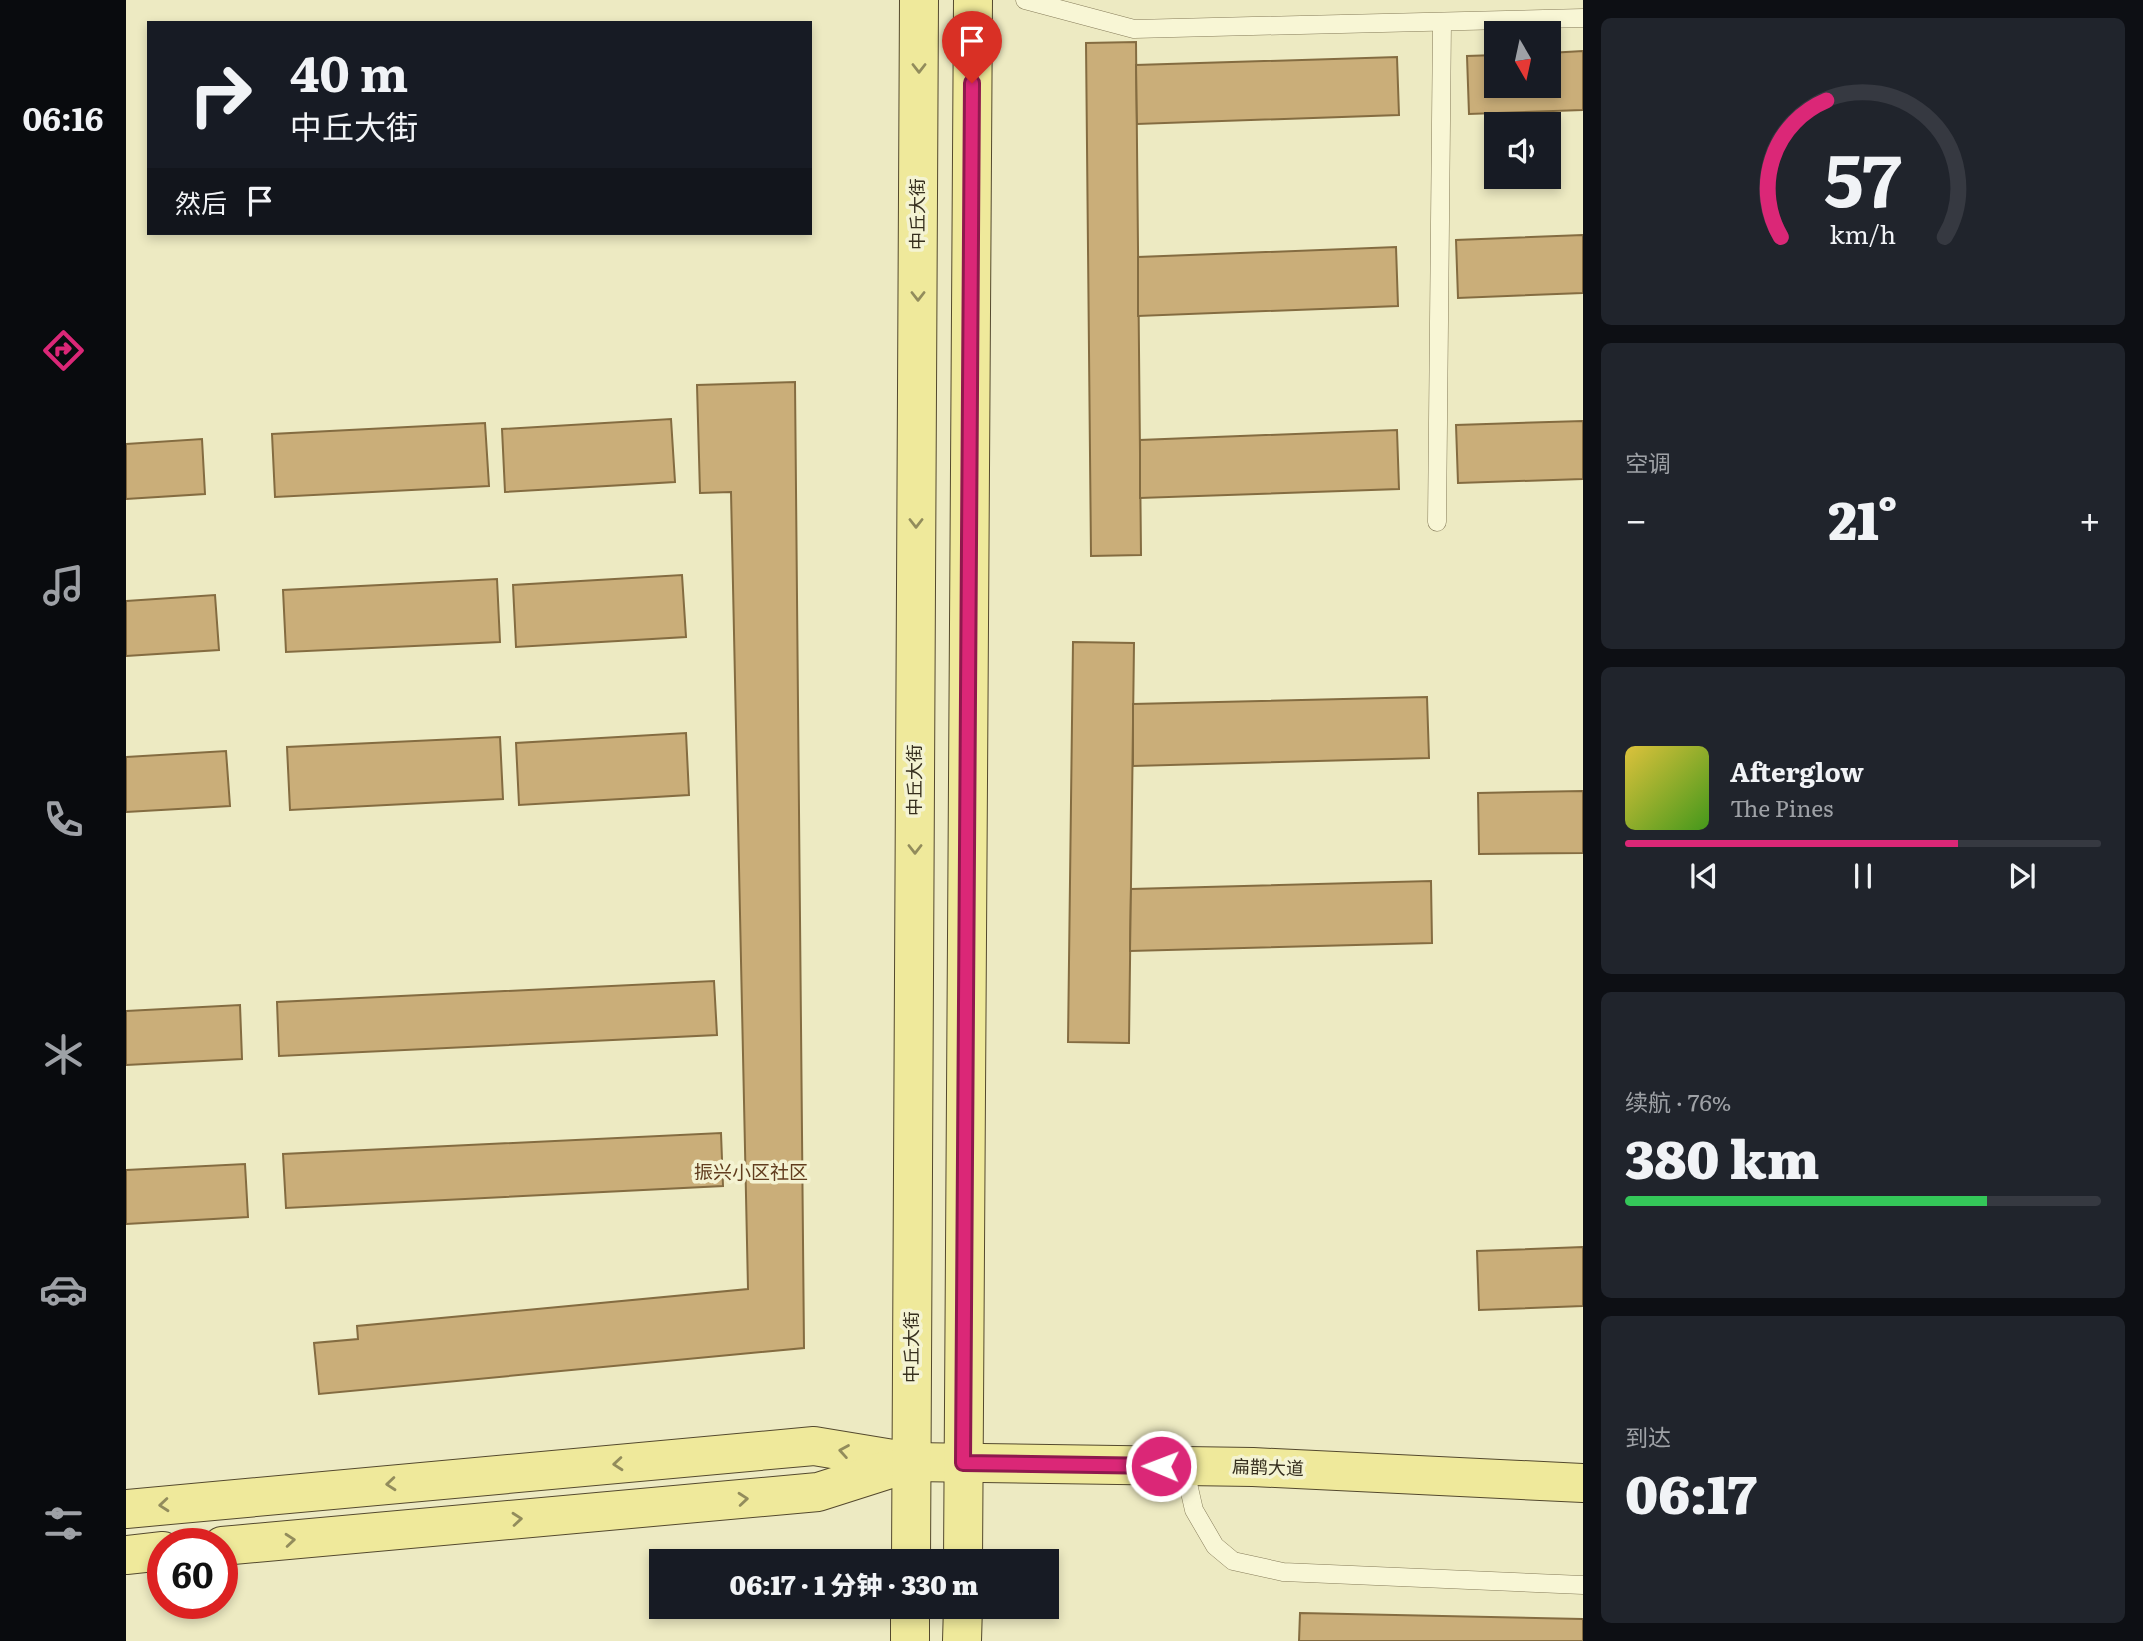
<!DOCTYPE html>
<html lang="zh">
<meta charset="utf-8">
<style>
body{margin:0;font-family:Literata,"Noto Sans SC",serif;background:#20242c;color:#f1f3f6;height:100vh;display:flex;flex-direction:column;font-size:26px;white-space:nowrap}
*{box-sizing:border-box;margin:0}
p{font-size:23px;color:#9ea1a6}
.icon{flex:none;width:38px;height:38px;fill:none;stroke:currentColor;stroke-width:2;stroke-linecap:round;stroke-linejoin:round}
.map{position:relative;flex:1;overflow:hidden}
.side{display:flex;flex-direction:column;gap:18px;padding:18px;background:#0d0f14;width:560px}
.side>*{flex:none}
.hud{position:absolute;left:21px;top:21px;width:665px;height:214px;border-radius:0px;box-shadow:0 4px 10px #0003;background:#171b24;color:#f1f3f6;overflow:hidden}
.needle{width:46px;rotate:171deg}
.fabs{position:absolute;left:1358px;top:21px;display:grid;gap:14px}
.fabs a{display:grid;place-items:center;width:77px;height:77px;border-radius:0px;background:#171b24;box-shadow:0 4px 10px #0003;font-size:35px}
.speed{position:absolute;left:21px;top:1528px;display:flex;gap:14px;font-size:35px;font-weight:700;text-align:center}
.speed>*{display:grid;place-content:center;width:91px;height:91px;border-radius:50%;background:#171b24;box-shadow:0 4px 10px #0003;line-height:1}
.speed .limit{border:10px solid #d22;background:#fff;color:#111}
.pin{position:absolute;display:grid;place-items:center;width:60px;height:60px;color:#fff;margin:-72px -30px;border-radius:50% 50% 50% 0;rotate:-45deg;box-shadow:0 0 7px #0007}
.pin .icon{rotate:45deg}
.me{position:absolute;width:77px;margin:-38px;rotate:271deg;stroke-linejoin:round;filter:drop-shadow(0 0 5px #0008)}
.turn{display:flex;align-items:center;gap:24px;height:147px;padding:0 28px;font-size:32px}
.turn .icon{width:91px;height:91px;stroke-width:2.5}
.turn b{display:block;font-size:49px;line-height:60px}
.then{display:flex;align-items:center;height:66px;padding:0 28px;background:#0003;gap:14px;font-size:26px}
.big{font-size:52px;font-weight:800;line-height:1.1}
.side .tile{flex:1;display:flex;flex-direction:column;justify-content:center;gap:10px;min-width:0;padding:0 24px;border-radius:10px;background:#20242c}
.side .dial{align-items:center;gap:0}
.dial svg{height:182px;overflow:visible;fill:none;stroke:#363941;stroke-width:7;stroke-linecap:round;text-anchor:middle}
.dial text{fill:#f1f3f6;stroke:none}
.song{display:flex;align-items:center;gap:21px}
.cover{width:84px;height:84px;border-radius:10px;background:linear-gradient(135deg,hsl(50 70% 55%),hsl(100 70% 35%))}
.played{height:7px;border-radius:4px;background:linear-gradient(90deg,#db2777 70%,#363941 70%)}
.keys{display:flex;justify-content:space-around;direction:ltr}
.heat{display:flex;justify-content:space-between;align-items:center;font-size:38px;direction:ltr}
.charge{height:10px;border-radius:5px;background:linear-gradient(90deg,#34c759 76%,#363941 0)}
.trip{position:absolute;left:523px;top:1549px;width:410px;height:70px;border-radius:0px;background:#171b24;box-shadow:0 4px 10px #0003;font-weight:800;line-height:70px;text-align:center}
main{display:flex;flex:1;min-height:0}
.tabs{display:flex;flex-direction:column;width:126px;justify-content:space-around;align-items:center;background:#090b0e;color:#9ea1a6}
.tabs .icon{width:49px;height:49px}
.tabs .selected{color:#db2777}
.tabs b{font-size:32px;color:#f1f3f6}
.map>svg:first-child{display:block}
.building{fill:#caae79;stroke:#846c41;stroke-width:2}
.lines{fill:none;stroke-linecap:round;stroke-linejoin:round}
.service-casing{stroke:#867c5a;stroke-width:19}
.primary-casing{stroke:#54492e;stroke-width:40}
.service{stroke:#f8f6d5;stroke-width:18}
.primary{stroke:#efe99b;stroke-width:38}
.oneway{stroke:#928c5c}
.route-casing{stroke:#8e194d;stroke-width:18}
.route{stroke:#db2777;stroke-width:12}
.labels{text-anchor:middle;stroke-width:7;stroke-linejoin:round;paint-order:stroke}
.street-label{font-size:18px;fill:#362f1e;stroke:#f4f3d2}
.neighbourhood-label{font-size:19px;fill:#613d1e;stroke:#f4f3d2}
</style>
<main>
<nav class="tabs">
<b>06:16</b>
<svg class="icon selected" aria-label="directions" viewBox="0 0 24 24"><path d="M12 3l9 9-9 9-9-9zM9 14v-3h6M13 9l2 2-2 2"/></svg>
<svg class="icon" aria-label="music" viewBox="0 0 24 24"><path d="M9 18V5l10-2v13"/><circle cx="6" cy="18" r="3"/><circle cx="16" cy="16" r="3"/></svg>
<svg class="icon" aria-label="phone" viewBox="0 0 24 24"><path d="M5 4h4l2 5-3 2q2 4 5 5l2-3 5 2v4C11 20 4 13 5 4z"/></svg>
<svg class="icon" aria-label="climate" viewBox="0 0 24 24"><path d="M12 3v18M4 7l16 10M4 17L20 7"/></svg>
<svg class="icon" aria-label="car" viewBox="0 0 24 24"><path d="M5 17H2v-5l4-1 3-4h7l3 4 3 1v5h-3M9 17h6M6 11h13"/><circle cx="7" cy="17" r="2"/><circle cx="17" cy="17" r="2"/></svg>
<svg class="icon" aria-label="filters" viewBox="0 0 24 24"><path d="M4 7h16M4 17h16"/><circle cx="9" cy="7" r="2"/><circle cx="15" cy="17" r="2"/></svg>
</nav>
<div class="map">
<svg width="1457" height="1641" viewBox="0 0 1457 1641">
<rect width="100%" height="100%" fill="#edeac2"/>
<g class="building">
<path d="M1010,42L1015,555L965,556L960,43Z"/>
<path d="M1457,51V110L1343,114L1341,56L1370,55V86H1423V53Z"/>
<path d="M1271,57L1273,115L1011,124L1010,65Z"/>
<path d="M1457,235V293L1332,298L1330,240Z"/>
<path d="M1270,247L1272,306L1012,316V257Z"/>
<path d="M669,382L678,1348L193,1394L188,1343L232,1339L231,1326L622,1289L605,492L574,493L571,385Z"/>
<path d="M545,419L549,482L379,492L376,429Z"/>
<path d="M1457,421V479L1332,483L1330,425Z"/>
<path d="M359,423L363,486L149,497L146,434Z"/>
<path d="M1271,430L1273,489L1014,498V440Z"/>
<path d="M76,439L79,494L0,499V444Z"/>
<path d="M556,575L560,637L390,647L387,585Z"/>
<path d="M371,579L374,642L160,652L157,590Z"/>
<path d="M89,595L93,650L0,656V601Z"/>
<path d="M947,642L1008,643L1003,1043L942,1042Z"/>
<path d="M1301,697L1303,758L1007,766V704Z"/>
<path d="M560,733L563,795L393,805L390,743Z"/>
<path d="M374,737L377,799L164,810L161,747Z"/>
<path d="M100,751L104,806L0,812V757Z"/>
<path d="M1457,791V853L1353,854L1352,793Z"/>
<path d="M1305,881L1306,943L1004,951L1005,889Z"/>
<path d="M588,981L591,1035L153,1056L151,1002Z"/>
<path d="M114,1005L116,1059L0,1065V1011Z"/>
<path d="M595,1133L597,1186L160,1208L157,1154Z"/>
<path d="M119,1164L122,1217L0,1224V1170Z"/>
<path d="M1457,1247V1306L1353,1310L1351,1251Z"/>
<path d="M1174,1613L1457,1619V1641H1173Z"/>
</g>
<g class="lines">
<g class="service-casing">
<g id="service">
<path d="M899,0L1008,29L1457,18"/>
<path d="M1311,522L1316,22"/>
<path d="M1058,1466L1068,1510L1089,1546L1107,1561L1157,1572L1457,1585"/>
</g>
</g>
<g class="primary-casing">
<g id="primary">
<path d="M0,1509L688,1446L785,1462L1127,1467L1457,1483"/>
<path d="M96,1546L692,1492L780,1464"/>
<path d="M0,1555L37,1551"/>
<path d="M785,1561L793,0"/>
<path d="M837,1561L847,0"/>
<path d="M784,1641V1606"/>
<path d="M836,1641L837,1606"/>
</g>
</g>
<use href="#service" class="service"/>
<use href="#primary" class="primary"/>
</g>
<defs><path id="oneway-chevron" d="M-2-3.5L2.5 0L-2 3.5" fill="none" stroke-width="1.6" stroke-linecap="round" stroke-linejoin="round" transform="scale(1.75)"/></defs>
<g class="oneway">
<use href="#oneway-chevron" transform="translate(793 68) rotate(90)"/>
<use href="#oneway-chevron" transform="translate(792 296) rotate(90)"/>
<use href="#oneway-chevron" transform="translate(790 523) rotate(90)"/>
<use href="#oneway-chevron" transform="translate(789 849) rotate(90)"/>
<use href="#oneway-chevron" transform="translate(718 1451) rotate(-170)"/>
<use href="#oneway-chevron" transform="translate(492 1464) rotate(175)"/>
<use href="#oneway-chevron" transform="translate(265 1484) rotate(175)"/>
<use href="#oneway-chevron" transform="translate(617 1499) rotate(-5)"/>
<use href="#oneway-chevron" transform="translate(38 1505) rotate(175)"/>
<use href="#oneway-chevron" transform="translate(391 1519) rotate(-5)"/>
<use href="#oneway-chevron" transform="translate(164 1540) rotate(-5)"/>
</g>
<g class="lines">
<g class="route-casing">
<path id="route" d="M846,83L837,1463L1035,1466"/>
</g>
<use href="#route" class="route"/>
</g>
<g class="labels">
<g class="street-label">
<text transform="translate(792 214) rotate(-90)" y="6">中丘大街</text>
<text transform="translate(789 780) rotate(-90)" y="6">中丘大街</text>
<text transform="translate(786 1347) rotate(-90)" y="6">中丘大街</text>
<text transform="translate(1142 1468) rotate(2)" y="6">扁鹊大道</text>
</g>
<g class="neighbourhood-label">
<text x="625" y="1179">振兴小区社区</text>
</g>
</g>
</svg>
<div class="fabs">
<a><svg class="needle" viewBox="-14 -14 28 28"><path d="M0-13l5 13h-10z" fill="#e53935"/><path d="M0 13l5-13h-10z" fill="#9ea1a6"/></svg></a>
<a><svg class="icon" aria-label="sound" viewBox="0 0 24 24"><path d="M4 9h4l5-4v14l-5-4H4zM17 9q2 3 0 6"/></svg></a>
</div>
<div class="speed"><div class="limit">60</div></div>
<div class="pin" style="left:846px;top:83px;background:#d93025"><svg class="icon" aria-label="arrive" viewBox="0 0 24 24"><path d="M6 21V4h12l-3 4 3 4H6"/></svg></div>
<svg class="me" style="left:1035px;top:1466px" viewBox="-20 -20 40 40"><circle r="17" fill="#db2777" stroke="#fff" stroke-width="3"/><path d="M0-11L8 9 0 5-8 9z" fill="#fff"/></svg>
<div class="trip">06:17 · 1 分钟 · 330 m</div>
<div class="hud">
<div class="turn"><svg class="icon" aria-label="right" viewBox="0 0 24 24"><path d="M7 20v-9h11M14 6l5 5-5 5"/></svg><div><b>40 m</b>中丘大街</div></div>
<div class="then">然后<svg class="icon" aria-label="arrive" viewBox="0 0 24 24"><path d="M6 21V4h12l-3 4 3 4H6"/></svg></div>
</div>
</div>
<section class="side">
<div class="tile dial"><svg viewBox="0 0 100 80">
<path d="M14 69A42 42 0 1 1 86 69"/>
<path d="M14 69A42 42 0 0 1 34 9" stroke="#db2777"/>
<text x="50" y="56" font-size="32" font-weight="700">57</text>
<text x="50" y="72" font-size="11">km/h</text>
</svg></div>
<div class="tile"><p>空调</p>
<div class="heat"><a>−</a><b class="big">21°</b><a>+</a></div>
</div>
<div class="tile">
<div class="song"><i class="cover"></i><div><b>Afterglow</b><p>The Pines</p></div></div>
<div class="played"></div>
<div class="keys"><svg class="icon" aria-label="previous" viewBox="0 0 24 24"><path d="M18 5L8 12l10 7zM5 5v14"/></svg><svg class="icon" aria-label="pause" viewBox="0 0 24 24"><path d="M8 5v14M16 5v14"/></svg><svg class="icon" aria-label="next" viewBox="0 0 24 24"><path d="M6 5l10 7-10 7zM19 5v14"/></svg></div>
</div>
<div class="tile"><p>续航 · 76%</p><b class="big">380 km</b><div class="charge"></div></div>
<div class="tile"><p>到达</p><b class="big">06:17</b></div>
</section>
</main>
